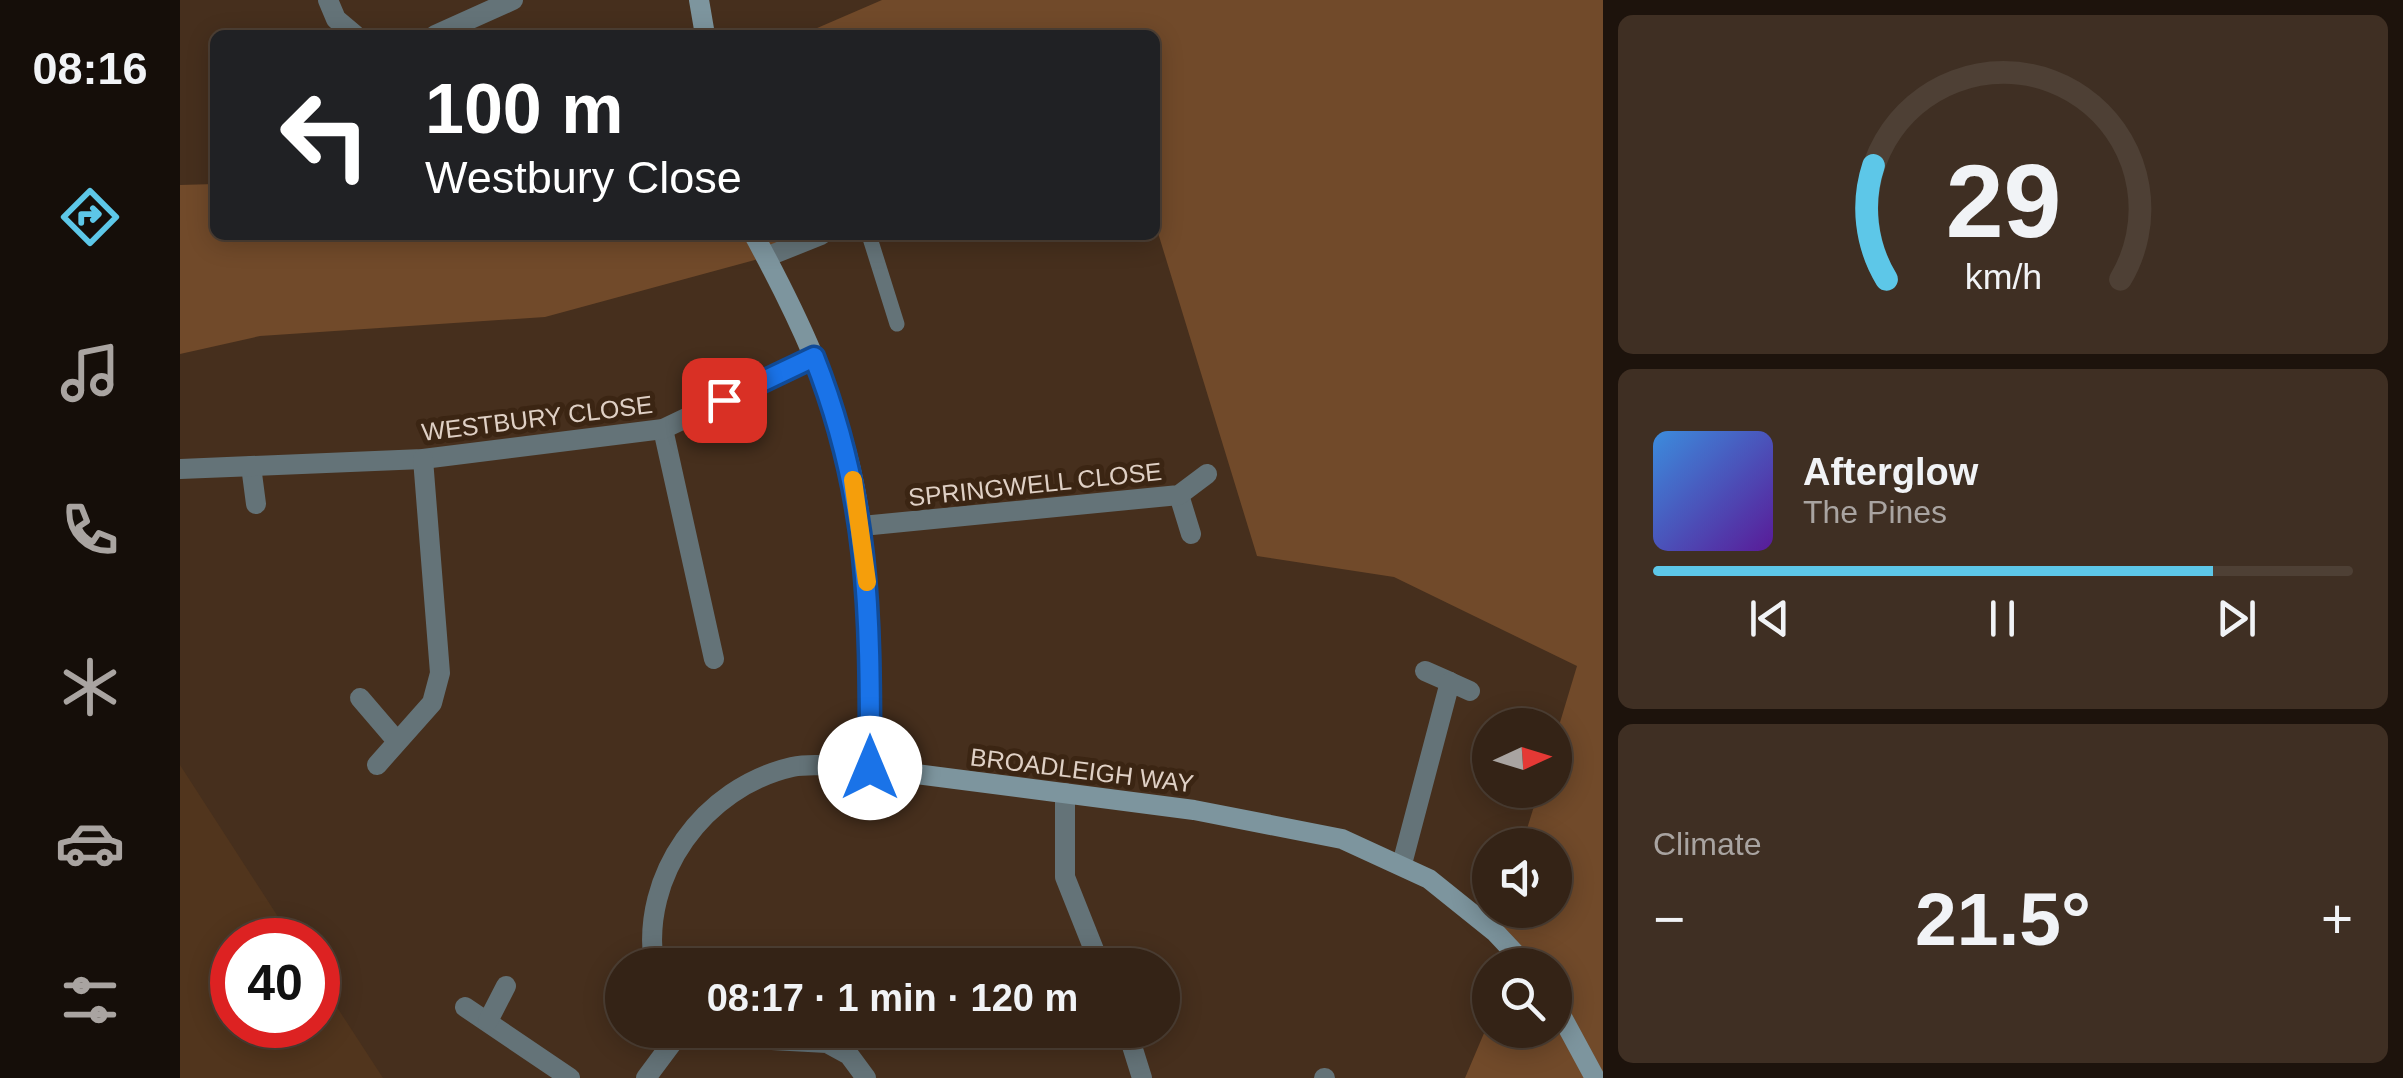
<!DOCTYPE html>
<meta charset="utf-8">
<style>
body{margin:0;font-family:Helvetica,sans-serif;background:#3f2f23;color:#f1f3f6;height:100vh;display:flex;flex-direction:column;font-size:38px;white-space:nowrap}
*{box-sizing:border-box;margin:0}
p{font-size:32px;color:#a9a4a1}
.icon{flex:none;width:55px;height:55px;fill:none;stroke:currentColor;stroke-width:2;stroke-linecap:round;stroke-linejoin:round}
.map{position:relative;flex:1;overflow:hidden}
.side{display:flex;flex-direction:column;gap:15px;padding:15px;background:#1d130c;width:800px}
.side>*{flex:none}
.guide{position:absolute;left:30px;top:30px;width:950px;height:210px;border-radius:15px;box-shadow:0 5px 25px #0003,0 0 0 2px #4e4035;background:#202124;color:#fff;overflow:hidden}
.needle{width:65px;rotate:86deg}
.tools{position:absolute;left:1292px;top:708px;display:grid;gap:20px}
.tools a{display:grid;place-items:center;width:100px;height:100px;border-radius:50%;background:#342316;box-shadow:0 5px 25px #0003,0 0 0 2px #4e4035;font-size:50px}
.speed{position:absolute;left:30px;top:918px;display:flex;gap:20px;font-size:50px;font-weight:700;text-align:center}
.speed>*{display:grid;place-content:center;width:130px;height:130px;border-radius:50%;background:#342316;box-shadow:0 5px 25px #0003,0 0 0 2px #4e4035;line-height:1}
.speed .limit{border:15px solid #d22;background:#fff;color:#111}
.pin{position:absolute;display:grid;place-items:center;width:85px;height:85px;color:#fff;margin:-42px;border-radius:20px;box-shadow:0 5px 15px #0006}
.me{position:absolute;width:110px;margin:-55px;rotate:0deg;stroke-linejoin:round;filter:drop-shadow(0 0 8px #0008)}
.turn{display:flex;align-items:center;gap:35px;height:210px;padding:0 50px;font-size:45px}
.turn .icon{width:130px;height:130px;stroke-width:2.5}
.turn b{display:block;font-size:70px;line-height:85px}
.big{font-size:75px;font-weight:700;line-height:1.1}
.side .widget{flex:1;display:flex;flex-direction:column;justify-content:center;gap:15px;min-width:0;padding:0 35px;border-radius:15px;background:#3f2f23}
.side .dial{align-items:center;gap:0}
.dial svg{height:260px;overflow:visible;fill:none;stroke:#4e4035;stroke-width:7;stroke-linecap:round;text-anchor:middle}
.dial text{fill:#f1f3f6;stroke:none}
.song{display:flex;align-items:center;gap:30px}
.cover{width:120px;height:120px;border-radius:15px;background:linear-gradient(135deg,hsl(210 70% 55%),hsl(270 70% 35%))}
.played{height:10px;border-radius:5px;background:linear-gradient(90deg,#5dc7e8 80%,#4e4035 80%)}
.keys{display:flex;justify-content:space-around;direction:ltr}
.heat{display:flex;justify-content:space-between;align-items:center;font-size:55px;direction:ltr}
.trip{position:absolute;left:425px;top:948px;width:575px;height:100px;border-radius:50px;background:#342316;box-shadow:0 5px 25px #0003,0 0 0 2px #4e4035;font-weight:700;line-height:100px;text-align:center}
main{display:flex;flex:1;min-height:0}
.tab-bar{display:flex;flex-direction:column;width:180px;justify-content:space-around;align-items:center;background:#150e09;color:#a9a4a1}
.tab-bar .icon{width:70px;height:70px}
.tab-bar .current{color:#5dc7e8}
.tab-bar b{font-size:45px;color:#f1f3f6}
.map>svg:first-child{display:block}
.built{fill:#51351d}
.green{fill:#714a2a}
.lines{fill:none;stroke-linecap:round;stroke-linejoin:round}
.lane{stroke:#647378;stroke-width:15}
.street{stroke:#647378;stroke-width:20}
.secondary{stroke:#7d959e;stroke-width:20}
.route-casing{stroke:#114b97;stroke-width:25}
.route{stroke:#1a73e8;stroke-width:18}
.slow{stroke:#f59e0b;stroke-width:18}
.labels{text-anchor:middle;stroke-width:10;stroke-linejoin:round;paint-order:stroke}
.street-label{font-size:25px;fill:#dfd0c5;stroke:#3b2513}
</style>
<main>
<nav class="tab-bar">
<b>08:16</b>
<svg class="icon current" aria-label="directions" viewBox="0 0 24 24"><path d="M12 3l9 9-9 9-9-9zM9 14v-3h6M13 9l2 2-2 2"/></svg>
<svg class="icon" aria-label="music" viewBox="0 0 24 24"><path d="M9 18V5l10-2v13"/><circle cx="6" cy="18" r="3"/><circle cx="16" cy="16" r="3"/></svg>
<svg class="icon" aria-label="phone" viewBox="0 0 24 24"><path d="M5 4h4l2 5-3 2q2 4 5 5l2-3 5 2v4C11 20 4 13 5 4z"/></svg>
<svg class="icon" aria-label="climate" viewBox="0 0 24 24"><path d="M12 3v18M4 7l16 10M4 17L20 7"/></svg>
<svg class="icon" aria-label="car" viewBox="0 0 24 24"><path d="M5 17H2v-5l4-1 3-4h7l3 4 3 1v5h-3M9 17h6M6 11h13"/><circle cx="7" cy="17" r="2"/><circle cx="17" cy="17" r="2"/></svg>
<svg class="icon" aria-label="filters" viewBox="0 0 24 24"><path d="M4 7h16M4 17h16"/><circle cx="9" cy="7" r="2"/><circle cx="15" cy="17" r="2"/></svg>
</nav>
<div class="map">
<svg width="1423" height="1078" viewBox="0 0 1423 1078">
<rect width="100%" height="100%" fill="#462f1d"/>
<path class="built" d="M0,765L113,940H52V1025H138V978L203,1078H0Z"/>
<g class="green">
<path d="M702,0H1423V1078H1285L1310,1019V1030H1375V965H1342L1315,932L1322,910H1375V845H1342L1359,790H1375V739L1397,666L1214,577L1077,556L975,223V35H621Z"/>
<path d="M35,184V235H612L586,257L365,317L80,336L0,354V185Z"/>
</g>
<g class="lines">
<path class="lane" d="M689,235L717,324"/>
<g class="street">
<path d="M148,0L156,19L175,35"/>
<path d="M255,35L333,0"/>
<path d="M586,257L641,235"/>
<path d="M483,429L534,659"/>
<path d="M71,466L76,504"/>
<path d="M0,469L243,459L483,429L634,357"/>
<path d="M999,495L1011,534"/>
<path d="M682,526L999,495L1027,474"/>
<path d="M1245,671L1270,682"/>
<path d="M180,698L216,740"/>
<path d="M197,765L252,703L260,673L243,459"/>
<path d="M885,793V877L920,965"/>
<path d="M1222,864L1270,682L1290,691"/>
<path d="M474,965C460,875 524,787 612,767C636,762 666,768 690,768"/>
<path d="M285,1007L390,1078"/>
<path d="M308,1021L326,986"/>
<path d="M947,1030L962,1078"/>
<path d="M498,1035L647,1043L669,1055L686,1078"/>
<path d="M466,1078L498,1035L496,1030"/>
<path d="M1144,1078H1145"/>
</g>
<g class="secondary">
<path d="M519,0L525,35"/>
<path d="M574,235C617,314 656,396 674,484C693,578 690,674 690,768L1014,810L1162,839L1249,879L1315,932L1346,965"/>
<path d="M1375,1004L1415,1078"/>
</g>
</g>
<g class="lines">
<g class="route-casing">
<path id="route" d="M544,400L634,357C691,501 690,617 690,768"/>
</g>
<use href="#route" class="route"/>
<path class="slow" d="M673,480L687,582"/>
</g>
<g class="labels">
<g class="street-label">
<text transform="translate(357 418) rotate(-7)" y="9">WESTBURY CLOSE</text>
<text transform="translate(855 484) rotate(-6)" y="9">SPRINGWELL CLOSE</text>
<text transform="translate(902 770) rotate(7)" y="9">BROADLEIGH WAY</text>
</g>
</g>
</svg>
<div class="tools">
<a><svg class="needle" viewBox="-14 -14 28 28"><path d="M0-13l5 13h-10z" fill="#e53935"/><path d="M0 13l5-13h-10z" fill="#a9a4a1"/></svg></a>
<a><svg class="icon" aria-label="sound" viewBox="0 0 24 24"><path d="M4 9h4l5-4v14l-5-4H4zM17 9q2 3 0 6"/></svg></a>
<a><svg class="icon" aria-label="search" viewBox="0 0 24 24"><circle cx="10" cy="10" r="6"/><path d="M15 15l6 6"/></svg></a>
</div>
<div class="speed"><div class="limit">40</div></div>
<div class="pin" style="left:544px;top:400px;background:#d93025"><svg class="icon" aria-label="arrive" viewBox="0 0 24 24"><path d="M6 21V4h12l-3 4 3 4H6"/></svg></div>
<svg class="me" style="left:690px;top:768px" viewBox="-20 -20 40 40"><circle r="19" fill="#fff"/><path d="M0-13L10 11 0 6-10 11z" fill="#1a73e8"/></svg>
<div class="trip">08:17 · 1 min · 120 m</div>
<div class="guide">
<div class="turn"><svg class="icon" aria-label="left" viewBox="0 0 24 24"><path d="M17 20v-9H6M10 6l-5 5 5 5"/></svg><div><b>100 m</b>Westbury Close</div></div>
</div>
</div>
<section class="side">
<div class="widget dial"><svg viewBox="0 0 100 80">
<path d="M14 69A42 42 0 1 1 86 69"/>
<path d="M14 69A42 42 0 0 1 10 34" stroke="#5dc7e8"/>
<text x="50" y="56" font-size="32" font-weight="700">29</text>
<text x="50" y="72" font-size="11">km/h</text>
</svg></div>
<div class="widget">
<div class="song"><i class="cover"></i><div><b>Afterglow</b><p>The Pines</p></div></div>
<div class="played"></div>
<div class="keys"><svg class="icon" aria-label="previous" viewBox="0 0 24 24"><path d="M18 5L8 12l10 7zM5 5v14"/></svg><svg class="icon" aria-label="pause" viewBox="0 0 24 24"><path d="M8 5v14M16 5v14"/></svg><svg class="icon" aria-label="next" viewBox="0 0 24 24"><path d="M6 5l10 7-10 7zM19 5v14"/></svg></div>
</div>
<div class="widget"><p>Climate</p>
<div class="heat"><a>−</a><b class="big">21.5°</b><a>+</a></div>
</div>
</section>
</main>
